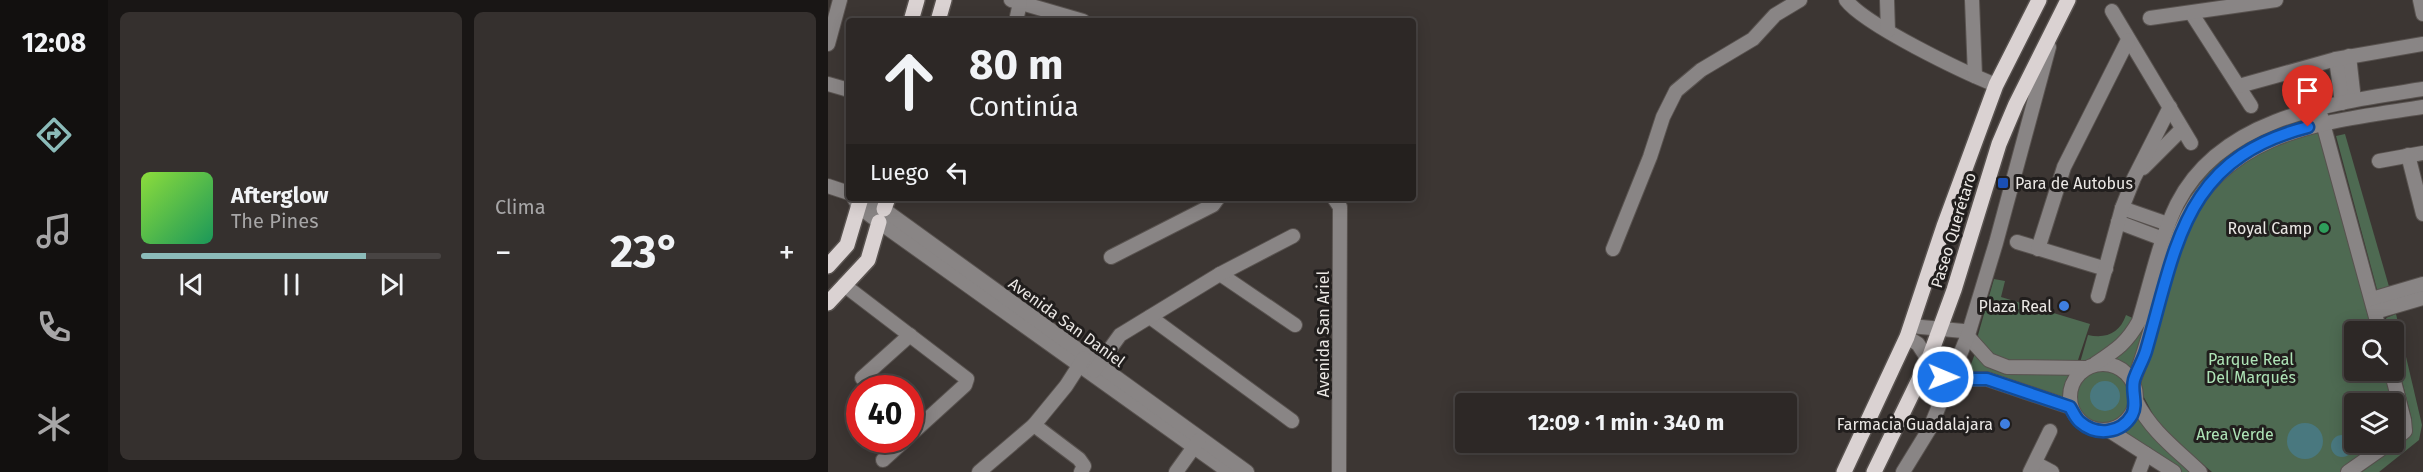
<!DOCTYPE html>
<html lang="es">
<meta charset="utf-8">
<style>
body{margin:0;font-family:"Fira Sans",sans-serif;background:#35302e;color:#f1f3f6;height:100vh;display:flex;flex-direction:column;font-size:22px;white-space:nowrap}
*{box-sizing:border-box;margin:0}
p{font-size:20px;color:#a7a6a7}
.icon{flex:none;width:33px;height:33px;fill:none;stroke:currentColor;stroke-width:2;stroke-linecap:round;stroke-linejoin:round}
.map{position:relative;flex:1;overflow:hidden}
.drawer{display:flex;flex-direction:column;gap:12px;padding:12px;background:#191615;width:720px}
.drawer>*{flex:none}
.hud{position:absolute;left:18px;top:18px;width:570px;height:183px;border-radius:6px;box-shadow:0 3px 15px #0003,0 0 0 2px #484443;background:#2d2826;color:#f1f3f6;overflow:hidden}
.buttons{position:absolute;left:1516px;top:321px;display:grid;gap:12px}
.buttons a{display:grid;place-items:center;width:60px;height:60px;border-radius:6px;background:#2d2826;box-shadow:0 3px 15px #0003,0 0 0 2px #484443;font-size:30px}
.speed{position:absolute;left:18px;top:375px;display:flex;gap:12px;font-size:30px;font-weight:700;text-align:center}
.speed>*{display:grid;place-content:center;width:78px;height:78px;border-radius:50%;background:#2d2826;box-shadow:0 3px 15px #0003,0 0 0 2px #484443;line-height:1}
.speed .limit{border:9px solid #d22;background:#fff;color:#111}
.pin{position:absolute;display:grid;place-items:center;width:51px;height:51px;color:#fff;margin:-62px -26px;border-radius:50% 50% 50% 0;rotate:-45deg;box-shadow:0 0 6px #0007}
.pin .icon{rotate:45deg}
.me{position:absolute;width:66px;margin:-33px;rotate:91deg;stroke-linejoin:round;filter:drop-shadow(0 0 4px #0008)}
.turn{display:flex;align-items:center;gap:21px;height:126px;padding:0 24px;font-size:27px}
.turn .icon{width:78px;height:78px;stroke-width:2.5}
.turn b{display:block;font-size:42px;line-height:51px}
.then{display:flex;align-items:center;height:57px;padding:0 24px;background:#0003;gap:12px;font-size:22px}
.big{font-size:45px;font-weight:700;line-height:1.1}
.drawer .card{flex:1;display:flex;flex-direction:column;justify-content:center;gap:9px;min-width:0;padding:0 21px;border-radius:9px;background:#35302e}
.song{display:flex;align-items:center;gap:18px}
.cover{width:72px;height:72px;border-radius:9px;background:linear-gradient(135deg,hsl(90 70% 55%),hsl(150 70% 35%))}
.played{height:6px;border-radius:3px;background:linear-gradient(90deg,#8bbbb9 75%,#484443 75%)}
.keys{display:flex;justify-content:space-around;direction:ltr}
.heat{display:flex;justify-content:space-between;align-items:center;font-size:33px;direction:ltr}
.drawer .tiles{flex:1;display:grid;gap:12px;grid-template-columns:repeat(2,1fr)}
.trip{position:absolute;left:627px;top:393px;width:342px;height:60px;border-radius:6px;background:#2d2826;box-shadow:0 3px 15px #0003,0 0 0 2px #484443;font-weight:700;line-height:60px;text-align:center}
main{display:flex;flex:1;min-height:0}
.tab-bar{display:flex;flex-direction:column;width:108px;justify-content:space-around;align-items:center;background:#12100f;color:#a7a6a7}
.tab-bar .icon{width:42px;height:42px}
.tab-bar .current{color:#8bbbb9}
.tab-bar b{font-size:27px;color:#f1f3f6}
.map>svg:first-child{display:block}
.green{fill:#4e6a52}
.water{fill:#49787f}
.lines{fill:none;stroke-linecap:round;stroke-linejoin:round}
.minor-casing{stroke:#58524f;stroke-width:16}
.major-casing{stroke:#58524f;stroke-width:18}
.minor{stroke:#898585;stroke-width:14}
.major{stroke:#dad2d2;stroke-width:15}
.route-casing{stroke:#114b97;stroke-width:15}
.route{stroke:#1a73e8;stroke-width:10}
.transit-dot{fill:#1a4fb4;stroke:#211e1d;stroke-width:2}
.leisure-dot{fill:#2e9e5b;stroke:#211e1d;stroke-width:2}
.shop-dot{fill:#3f7fe0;stroke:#211e1d;stroke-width:2}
.labels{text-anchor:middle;stroke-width:6;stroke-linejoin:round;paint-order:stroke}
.poi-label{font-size:16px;fill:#ebe8e5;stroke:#211e1d;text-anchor:end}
.street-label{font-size:16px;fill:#ebe8e5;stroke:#211e1d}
.park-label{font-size:16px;fill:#aee3b6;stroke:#211e1d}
</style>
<main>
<nav class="tab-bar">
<b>12:08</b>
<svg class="icon current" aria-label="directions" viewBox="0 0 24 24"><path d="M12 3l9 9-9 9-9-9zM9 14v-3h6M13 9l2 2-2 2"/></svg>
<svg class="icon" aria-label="music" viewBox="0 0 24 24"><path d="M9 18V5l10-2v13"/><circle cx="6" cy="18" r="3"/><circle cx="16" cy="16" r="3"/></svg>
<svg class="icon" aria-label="phone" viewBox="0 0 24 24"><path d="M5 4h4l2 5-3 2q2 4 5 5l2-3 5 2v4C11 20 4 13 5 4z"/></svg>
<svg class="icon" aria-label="climate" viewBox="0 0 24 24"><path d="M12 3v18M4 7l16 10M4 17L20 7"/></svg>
</nav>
<section class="drawer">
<div class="tiles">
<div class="card">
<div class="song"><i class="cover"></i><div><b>Afterglow</b><p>The Pines</p></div></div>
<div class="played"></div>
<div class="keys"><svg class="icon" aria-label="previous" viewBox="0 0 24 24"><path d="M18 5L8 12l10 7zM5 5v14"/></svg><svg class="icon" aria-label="pause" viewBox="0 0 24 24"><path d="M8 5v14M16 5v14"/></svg><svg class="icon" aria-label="next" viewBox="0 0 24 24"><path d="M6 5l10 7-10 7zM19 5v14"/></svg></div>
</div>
<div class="card"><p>Clima</p>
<div class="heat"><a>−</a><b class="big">23°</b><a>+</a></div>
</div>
</div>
</section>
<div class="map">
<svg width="1595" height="472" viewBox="0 0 1595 472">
<rect width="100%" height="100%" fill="#3c3633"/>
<g class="green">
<path d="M1489,110L1491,122L1436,140L1365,205L1305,379C1296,367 1287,363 1272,363L1297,347L1342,225L1364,184L1405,146Z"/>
<path d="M1495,124L1551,331L1527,332V370L1561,371L1576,431L1566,438V404H1527V442L1559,443L1513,472H1384L1333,429L1312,390L1318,353L1354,230L1380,187L1438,142Z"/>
<path d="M1517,134L1562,290L1550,293L1508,136Z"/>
<path d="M1166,279L1177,281L1173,297L1262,324L1248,366L1179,367L1152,345L1150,335Z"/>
<path d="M1568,314L1594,425L1591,440L1551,472H1534L1576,441L1584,420L1566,349V332L1562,331L1558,318Z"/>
<path d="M1298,315L1311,321L1267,363L1251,366L1260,335C1278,339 1292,333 1298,315Z"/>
<path d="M1148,351L1159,361L1247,372L1238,387V404L1140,372Z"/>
<circle cx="1276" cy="397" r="29"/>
<path d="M1310,417L1366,472H1352L1292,433L1300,429Z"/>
</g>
<g class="water">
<circle cx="1277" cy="396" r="15"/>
<circle cx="1477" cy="441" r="18"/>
<circle cx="1514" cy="446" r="11"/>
</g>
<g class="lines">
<g class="minor-casing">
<g id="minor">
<path d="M183,0L255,21"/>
<path d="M1018,0C1037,25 1135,72 1168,85"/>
<path d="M1059,0L1060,31"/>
<path d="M1144,0L1147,76"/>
<path d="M1592,0L1595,14"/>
<path d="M1284,11L1363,143"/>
<path d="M1364,14L1423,106"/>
<path d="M1322,18L1448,0"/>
<path d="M188,21L192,3"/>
<path d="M0,44L12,0"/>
<path d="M1521,56L1526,100"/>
<path d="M1508,59L1514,103"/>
<path d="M0,84L21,90"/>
<path d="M1411,86L1508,59L1595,44"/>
<path d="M1493,116L1552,332"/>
<path d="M1580,155L1595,214"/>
<path d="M1551,161L1595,153"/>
<path d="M1315,168L1354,129"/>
<path d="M0,186L21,193"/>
<path d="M26,198L31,207L51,222L401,472"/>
<path d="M40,198L419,472"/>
<path d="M506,198L512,207L511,472"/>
<path d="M1294,208L1340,224"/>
<path d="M1290,222L1335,239"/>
<path d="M1189,242L1278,269"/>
<path d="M785,249L822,157L835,117L848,91L873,70L925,39L947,15L972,0"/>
<path d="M1210,249L1236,167L1300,40"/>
<path d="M283,257L385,205L390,198"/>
<path d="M392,274L467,325"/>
<path d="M16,285L139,379L137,385L82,435"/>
<path d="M1270,296L1294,208L1306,178L1342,107"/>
<path d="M1544,299L1595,284"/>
<path d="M1547,312L1595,298"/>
<path d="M322,317L464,421"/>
<path d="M1083,326L1135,331L1161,360L1179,367L1257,368"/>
<path d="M1079,337L1090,344L1108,372L1115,377L1124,379H1159L1242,407"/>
<circle cx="1275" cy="397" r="33"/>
<path d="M1267,364C1288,350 1299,343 1311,321C1323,282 1331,241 1349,204C1394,115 1507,103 1595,89"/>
<path d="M1563,370L1576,420L1577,431L1566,440"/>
<path d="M266,371L292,335L392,274L465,236"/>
<path d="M34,378L82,335"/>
<path d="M1305,382C1326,333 1332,279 1353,230C1396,128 1500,122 1595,107"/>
<path d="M1308,401C1323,431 1348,449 1372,472"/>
<path d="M206,425L251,459L256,466L253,472"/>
<path d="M1282,431L1346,472"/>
<path d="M55,460L77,440"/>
<path d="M1207,463L1224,472"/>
<path d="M151,472L206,425L238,386L256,358"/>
<path d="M348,472L371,440"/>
<path d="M1075,472L1102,428L1140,335L1168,243L1221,47"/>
<path d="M1202,472L1222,431"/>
<path d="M1311,472L1318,454"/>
<path d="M1520,472L1563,442"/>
</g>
</g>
<g class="major-casing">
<g id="major">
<path d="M83,21L89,0"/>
<path d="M110,21L116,0"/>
<path d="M56,209L60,198"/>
<path d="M0,266L19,245L33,198"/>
<path d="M0,303L40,260L51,222"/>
<path d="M1016,472L1079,337L1116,226L1168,85L1211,0"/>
<path d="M1046,472L1100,361L1126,290L1171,144L1188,104L1240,0"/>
</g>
</g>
<use href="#minor" class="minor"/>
<use href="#major" class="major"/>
</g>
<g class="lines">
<g class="route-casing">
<path id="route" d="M1115,377L1124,379H1159L1242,407C1245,412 1248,419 1252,422C1268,436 1293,434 1304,415C1310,404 1303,392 1306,380C1309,370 1315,361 1318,351C1349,245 1355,159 1480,127"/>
</g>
<use href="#route" class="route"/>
</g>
<rect class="transit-dot" x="1169" y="177" width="12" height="12" rx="3"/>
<circle class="leisure-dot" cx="1496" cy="228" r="6"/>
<g class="shop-dot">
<circle cx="1236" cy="306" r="6"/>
<circle cx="1177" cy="424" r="6"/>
</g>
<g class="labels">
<g class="poi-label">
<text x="1187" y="189" text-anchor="start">Para de Autobus</text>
<text x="1484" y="234">Royal Camp</text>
<text x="1224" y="312">Plaza Real</text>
<text x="1165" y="430">Farmacia Guadalajara</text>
</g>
<g class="street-label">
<text transform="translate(1125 230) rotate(-73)" y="6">Paseo Querétaro</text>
<text transform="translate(239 322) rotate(36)" y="6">Avenida San Daniel</text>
<text transform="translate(495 334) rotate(-90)" y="6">Avenida San Ariel</text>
</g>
<g class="park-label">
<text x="1423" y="365">Parque Real<tspan x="1423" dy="18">Del Marqués</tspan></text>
<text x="1407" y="440">Area Verde</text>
</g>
</g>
</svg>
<div class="buttons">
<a><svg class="icon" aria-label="search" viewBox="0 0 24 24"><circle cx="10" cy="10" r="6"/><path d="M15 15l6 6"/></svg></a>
<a><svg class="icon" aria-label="layers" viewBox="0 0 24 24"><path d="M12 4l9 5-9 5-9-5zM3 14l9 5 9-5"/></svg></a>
</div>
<div class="speed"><div class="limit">40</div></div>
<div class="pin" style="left:1480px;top:127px;background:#d93025"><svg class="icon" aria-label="arrive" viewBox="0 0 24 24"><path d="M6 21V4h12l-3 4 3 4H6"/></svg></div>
<svg class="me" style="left:1115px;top:377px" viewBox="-20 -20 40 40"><circle r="17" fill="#1a73e8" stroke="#fff" stroke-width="3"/><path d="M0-11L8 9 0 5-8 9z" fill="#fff"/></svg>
<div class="trip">12:09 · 1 min · 340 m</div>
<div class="hud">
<div class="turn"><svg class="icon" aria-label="ahead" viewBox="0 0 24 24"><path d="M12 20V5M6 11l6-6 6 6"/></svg><div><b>80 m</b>Continúa</div></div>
<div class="then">Luego<svg class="icon" aria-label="left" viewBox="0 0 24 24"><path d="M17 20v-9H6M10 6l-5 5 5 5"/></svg></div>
</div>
</div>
</main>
